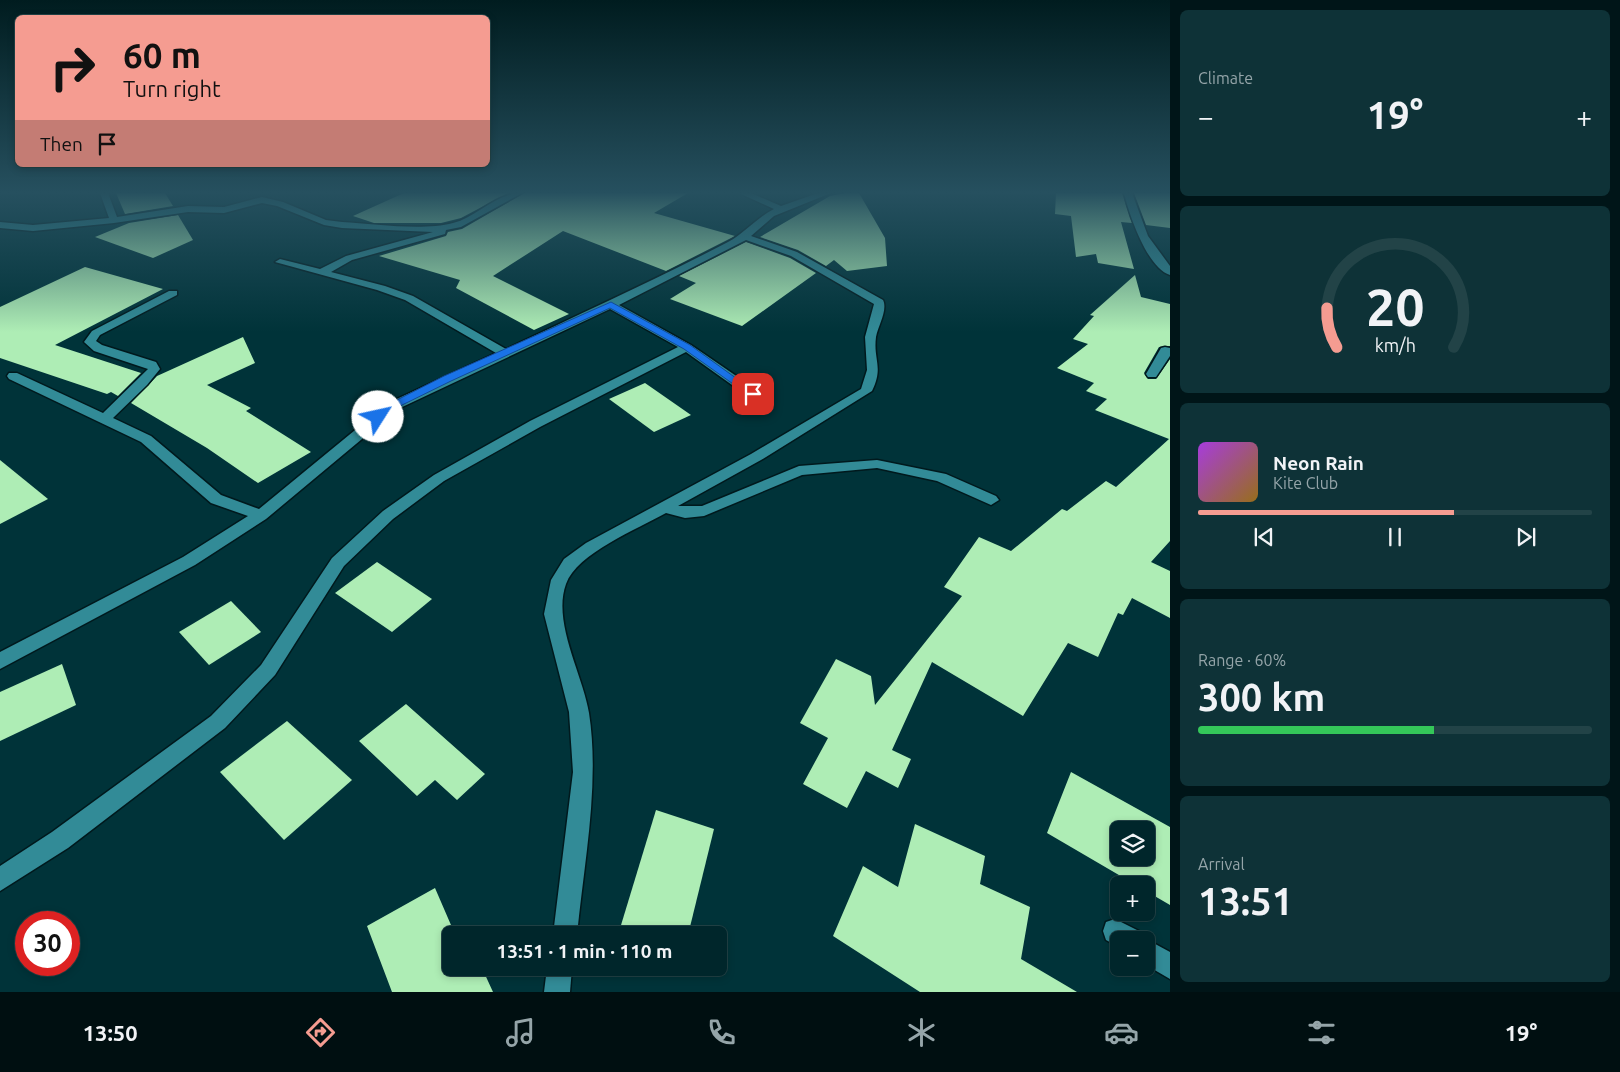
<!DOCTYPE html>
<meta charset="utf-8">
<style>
body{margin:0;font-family:Ubuntu,sans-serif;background:#0e3237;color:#f1f3f6;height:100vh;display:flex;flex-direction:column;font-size:19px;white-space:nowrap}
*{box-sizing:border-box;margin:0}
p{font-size:16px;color:#95a5a9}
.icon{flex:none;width:28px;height:28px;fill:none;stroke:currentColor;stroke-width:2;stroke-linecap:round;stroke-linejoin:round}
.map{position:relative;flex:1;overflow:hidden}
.panel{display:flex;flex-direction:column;gap:10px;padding:10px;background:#001518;width:450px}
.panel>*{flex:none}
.guide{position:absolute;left:15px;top:15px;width:475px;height:152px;border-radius:8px;box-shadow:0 2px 8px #0003,0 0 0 1px #224347;background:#f59c91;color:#111;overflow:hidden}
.controls{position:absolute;left:1110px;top:821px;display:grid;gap:10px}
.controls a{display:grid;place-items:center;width:45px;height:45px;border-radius:8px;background:#00262b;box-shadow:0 2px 8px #0003,0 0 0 1px #224347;font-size:25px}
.speed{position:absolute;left:15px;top:911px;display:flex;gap:10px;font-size:25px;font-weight:700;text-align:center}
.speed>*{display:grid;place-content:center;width:65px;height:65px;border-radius:50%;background:#00262b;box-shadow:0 2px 8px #0003,0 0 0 1px #224347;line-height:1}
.speed .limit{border:8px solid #d22;background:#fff;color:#111}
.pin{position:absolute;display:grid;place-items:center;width:42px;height:42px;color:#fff;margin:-21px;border-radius:10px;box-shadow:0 2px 8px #0006}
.me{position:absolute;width:55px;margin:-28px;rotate:55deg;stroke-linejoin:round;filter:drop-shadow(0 0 4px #0008)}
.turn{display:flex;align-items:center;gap:18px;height:105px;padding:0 25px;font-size:22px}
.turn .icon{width:65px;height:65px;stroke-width:2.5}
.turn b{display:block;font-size:35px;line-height:42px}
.then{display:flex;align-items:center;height:48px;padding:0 25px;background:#0003;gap:10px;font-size:19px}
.big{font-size:38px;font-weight:700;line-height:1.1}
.panel .widget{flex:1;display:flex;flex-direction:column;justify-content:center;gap:8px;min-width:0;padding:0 18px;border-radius:8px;background:#0e3237}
.panel .dial{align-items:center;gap:0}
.dial svg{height:130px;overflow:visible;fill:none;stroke:#224347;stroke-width:7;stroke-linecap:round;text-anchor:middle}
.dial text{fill:#f1f3f6;stroke:none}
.song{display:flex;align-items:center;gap:15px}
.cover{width:60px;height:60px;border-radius:8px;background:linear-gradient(135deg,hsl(280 70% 55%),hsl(40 70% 35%))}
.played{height:5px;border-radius:2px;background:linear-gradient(90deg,#f59c91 65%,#224347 65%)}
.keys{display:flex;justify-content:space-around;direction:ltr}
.heat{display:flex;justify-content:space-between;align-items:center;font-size:28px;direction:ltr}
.charge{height:8px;border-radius:4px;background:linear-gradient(90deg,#34c759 60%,#224347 0)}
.trip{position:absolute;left:442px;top:926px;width:285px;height:50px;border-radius:8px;background:#00262b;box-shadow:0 2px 8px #0003,0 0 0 1px #224347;font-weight:700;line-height:50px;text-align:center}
.dock{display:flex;height:80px;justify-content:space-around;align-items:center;background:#000f11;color:#95a5a9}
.dock .icon{width:35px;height:35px}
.dock .selected{color:#f59c91}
.dock b{font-size:22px;color:#f1f3f6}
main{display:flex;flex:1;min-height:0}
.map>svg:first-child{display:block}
.building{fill:#aeedb5;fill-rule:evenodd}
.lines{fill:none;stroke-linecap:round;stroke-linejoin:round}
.minor-casing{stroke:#00191d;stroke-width:3}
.minor{fill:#328b97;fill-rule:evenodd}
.route{fill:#1a73e8;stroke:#114b97}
</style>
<main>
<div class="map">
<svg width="1170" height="992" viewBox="0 0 1170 992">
<rect width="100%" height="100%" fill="#003339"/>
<g class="building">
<path d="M116,193H165L173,206L125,214Z"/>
<path d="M404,193H508L461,218L441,223H374L353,216Z"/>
<path d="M524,193H688L654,213L735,236L666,271L563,231L493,276L569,314L534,330L456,288L460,280L379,256L446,236L448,232L462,229Z"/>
<path d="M845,193H859L885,238L887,266L847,271L834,260L826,266L798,250L760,237L830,196Z"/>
<path d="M1056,193H1122L1132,223L1121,222L1134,269L1098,263L1096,254L1076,257L1071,216L1055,214Z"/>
<path d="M1134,193H1170V228L1146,225Z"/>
<path d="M178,215L193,240L153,258L95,237L129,223Z"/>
<path d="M746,242L790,258L816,273L742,326L670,299L696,283L679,276Z"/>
<path d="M85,267L163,289L55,345L141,373L118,396L111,392L107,394L0,358V307Z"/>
<path d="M1135,275L1141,297L1170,304V346L1159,347L1144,373L1148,379H1156L1170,359V541L1151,562L1170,571V618L1132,598L1123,615L1118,613L1098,657L1068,643L1023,716L932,662L892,750L911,759L898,788L866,771L847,808L803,784L828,738L800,723L836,659L871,676L875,705L962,596L944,587L979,537L1011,551L1062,509L1067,511L1106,481L1116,487L1169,439L1095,410L1107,399L1086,391L1094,383L1057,368L1088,344L1073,339L1094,316L1090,315Z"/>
<path d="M243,337L255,363L207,385L251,408L246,411L311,452L258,483L207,448L131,403L157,376Z"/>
<path d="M645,383L691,415L654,432L609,399Z"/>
<path d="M0,460L48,499L0,524Z"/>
<path d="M377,562L432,599L392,632L335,593Z"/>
<path d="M231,601L261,632L209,665L179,632Z"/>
<path d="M62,664L76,705L0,741V692Z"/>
<path d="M406,704L485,774L457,800L435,780L417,796L359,741Z"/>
<path d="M287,721L352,780L284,840L220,772Z"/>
<path d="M1071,772L1170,827V905L1146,891V885H1136L1047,833ZM1119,830H1146V858H1119Z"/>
<path d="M656,810L714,829L688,935H618Z"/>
<path d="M915,824L985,856L980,884L1030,907L1021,959L1077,992H920L833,936L863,866L898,887Z"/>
<path d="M435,888L454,932L463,927L467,935H451V968H482L493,992H392L367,926Z"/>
</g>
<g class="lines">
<g class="minor-casing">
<g id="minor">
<path d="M100,193H108L117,217L188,206L224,207L262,197L283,202L326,220L342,222C374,224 423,231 453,223C477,217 496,193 522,193L461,227L446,230L445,234L352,260L331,272L385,286L413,296L506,349C580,314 655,280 728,242C745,233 756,218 774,209L739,193H751L781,206L818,193H831L774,216L751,236L797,252L883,300C888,310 878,326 876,337C873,360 884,367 872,391L761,460L678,506H702L799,466L877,460L946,474L996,496L999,500L991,505L937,481L877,468L802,475L704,516L685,518L666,513C638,529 577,553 566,584C552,622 583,675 589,713C600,784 584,863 577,935H553L573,772L569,712L544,614L551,580L564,559L586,543L751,454L861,389L867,370L865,337L874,304L791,256L746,240L619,305L691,345L770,399L771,402L770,405H760L686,352L540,427L444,481L393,519L344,566L275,675L225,728L68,848L0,891V866L52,832L211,716L261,665L332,558L383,511L434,475L530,421L678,347L610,309L398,409L266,519L195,565L0,669V652L183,557L248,516L211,503L141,442L9,379L7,376L9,373H17L103,413L148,369L94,351L84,342L92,331L169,291H177V295L100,335L96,341L102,345L156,362L160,369L147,385L113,418L151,436L221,495L259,509L388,403L496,353L405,300L377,290L275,262L280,259L320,269L346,256L433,232L342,228L324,225L277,206L262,203L224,213L188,212L114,223L33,231L0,228V222L33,225L109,218Z"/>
<path d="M1124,193H1132L1148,236L1170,266V275C1147,268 1129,214 1124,193Z"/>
<path d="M1165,347L1170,348V356L1156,377H1148L1146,374L1161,348Z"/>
<path d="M1115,919L1139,931L1142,940H1119V947L1106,940L1103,931L1106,922Z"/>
<path d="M1146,939L1170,952V979L1146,965V940H1143Z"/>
<path d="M547,968H572L570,992H544Z"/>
</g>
</g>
<use href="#minor" class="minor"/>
</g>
<linearGradient id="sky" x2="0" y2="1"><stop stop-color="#001c1f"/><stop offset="0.58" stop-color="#26505f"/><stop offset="1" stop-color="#26505f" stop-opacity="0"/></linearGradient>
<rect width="1170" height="332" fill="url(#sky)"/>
<path class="route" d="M611,302L690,345L758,394L750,396L684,349L610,308L451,381L396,408L382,419L373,417L389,404L444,376Z"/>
</svg>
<div class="controls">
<a><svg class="icon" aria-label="layers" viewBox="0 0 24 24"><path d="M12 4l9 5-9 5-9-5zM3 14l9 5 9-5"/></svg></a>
<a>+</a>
<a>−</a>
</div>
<div class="speed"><div class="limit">30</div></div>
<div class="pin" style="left:753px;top:394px;background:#d93025"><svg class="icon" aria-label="arrive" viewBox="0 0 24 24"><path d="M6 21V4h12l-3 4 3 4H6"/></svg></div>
<svg class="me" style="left:378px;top:417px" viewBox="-20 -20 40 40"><circle r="19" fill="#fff"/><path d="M0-13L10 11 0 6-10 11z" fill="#1a73e8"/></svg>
<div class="trip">13:51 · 1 min · 110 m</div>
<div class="guide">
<div class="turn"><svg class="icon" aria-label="right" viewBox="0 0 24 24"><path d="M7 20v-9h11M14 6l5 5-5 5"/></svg><div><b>60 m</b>Turn right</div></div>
<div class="then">Then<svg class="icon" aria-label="arrive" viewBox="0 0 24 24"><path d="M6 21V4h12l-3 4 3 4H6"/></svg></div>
</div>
</div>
<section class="panel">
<div class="widget"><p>Climate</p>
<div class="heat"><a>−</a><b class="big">19°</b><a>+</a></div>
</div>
<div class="widget dial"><svg viewBox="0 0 100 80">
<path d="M14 69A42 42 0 1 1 86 69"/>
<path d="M14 69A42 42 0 0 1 8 45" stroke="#f59c91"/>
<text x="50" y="56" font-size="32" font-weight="700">20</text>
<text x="50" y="72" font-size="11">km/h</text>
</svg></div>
<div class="widget">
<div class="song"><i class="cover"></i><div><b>Neon Rain</b><p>Kite Club</p></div></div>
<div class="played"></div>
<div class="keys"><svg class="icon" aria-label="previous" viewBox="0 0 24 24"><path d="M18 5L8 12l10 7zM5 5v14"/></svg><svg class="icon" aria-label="pause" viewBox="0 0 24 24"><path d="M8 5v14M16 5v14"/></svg><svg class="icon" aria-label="next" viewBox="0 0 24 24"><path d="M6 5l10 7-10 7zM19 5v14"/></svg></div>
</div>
<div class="widget"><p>Range · 60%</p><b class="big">300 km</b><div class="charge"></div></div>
<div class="widget"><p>Arrival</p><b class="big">13:51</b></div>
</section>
</main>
<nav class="dock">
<b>13:50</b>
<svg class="icon selected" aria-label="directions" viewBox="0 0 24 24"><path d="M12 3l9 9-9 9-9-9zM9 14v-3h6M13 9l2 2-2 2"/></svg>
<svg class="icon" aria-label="music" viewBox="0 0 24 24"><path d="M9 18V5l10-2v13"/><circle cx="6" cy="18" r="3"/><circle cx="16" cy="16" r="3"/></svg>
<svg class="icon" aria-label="phone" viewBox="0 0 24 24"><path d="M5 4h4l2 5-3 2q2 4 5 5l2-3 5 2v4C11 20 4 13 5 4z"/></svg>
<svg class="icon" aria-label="climate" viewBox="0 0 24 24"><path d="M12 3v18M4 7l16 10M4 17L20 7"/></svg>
<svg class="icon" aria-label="car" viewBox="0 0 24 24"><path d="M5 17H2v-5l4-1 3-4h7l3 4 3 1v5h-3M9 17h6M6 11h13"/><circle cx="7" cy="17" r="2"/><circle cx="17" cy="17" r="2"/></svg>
<svg class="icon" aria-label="filters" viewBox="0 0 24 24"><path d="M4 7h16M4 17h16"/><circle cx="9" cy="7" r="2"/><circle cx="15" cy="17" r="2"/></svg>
<b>19°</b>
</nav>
